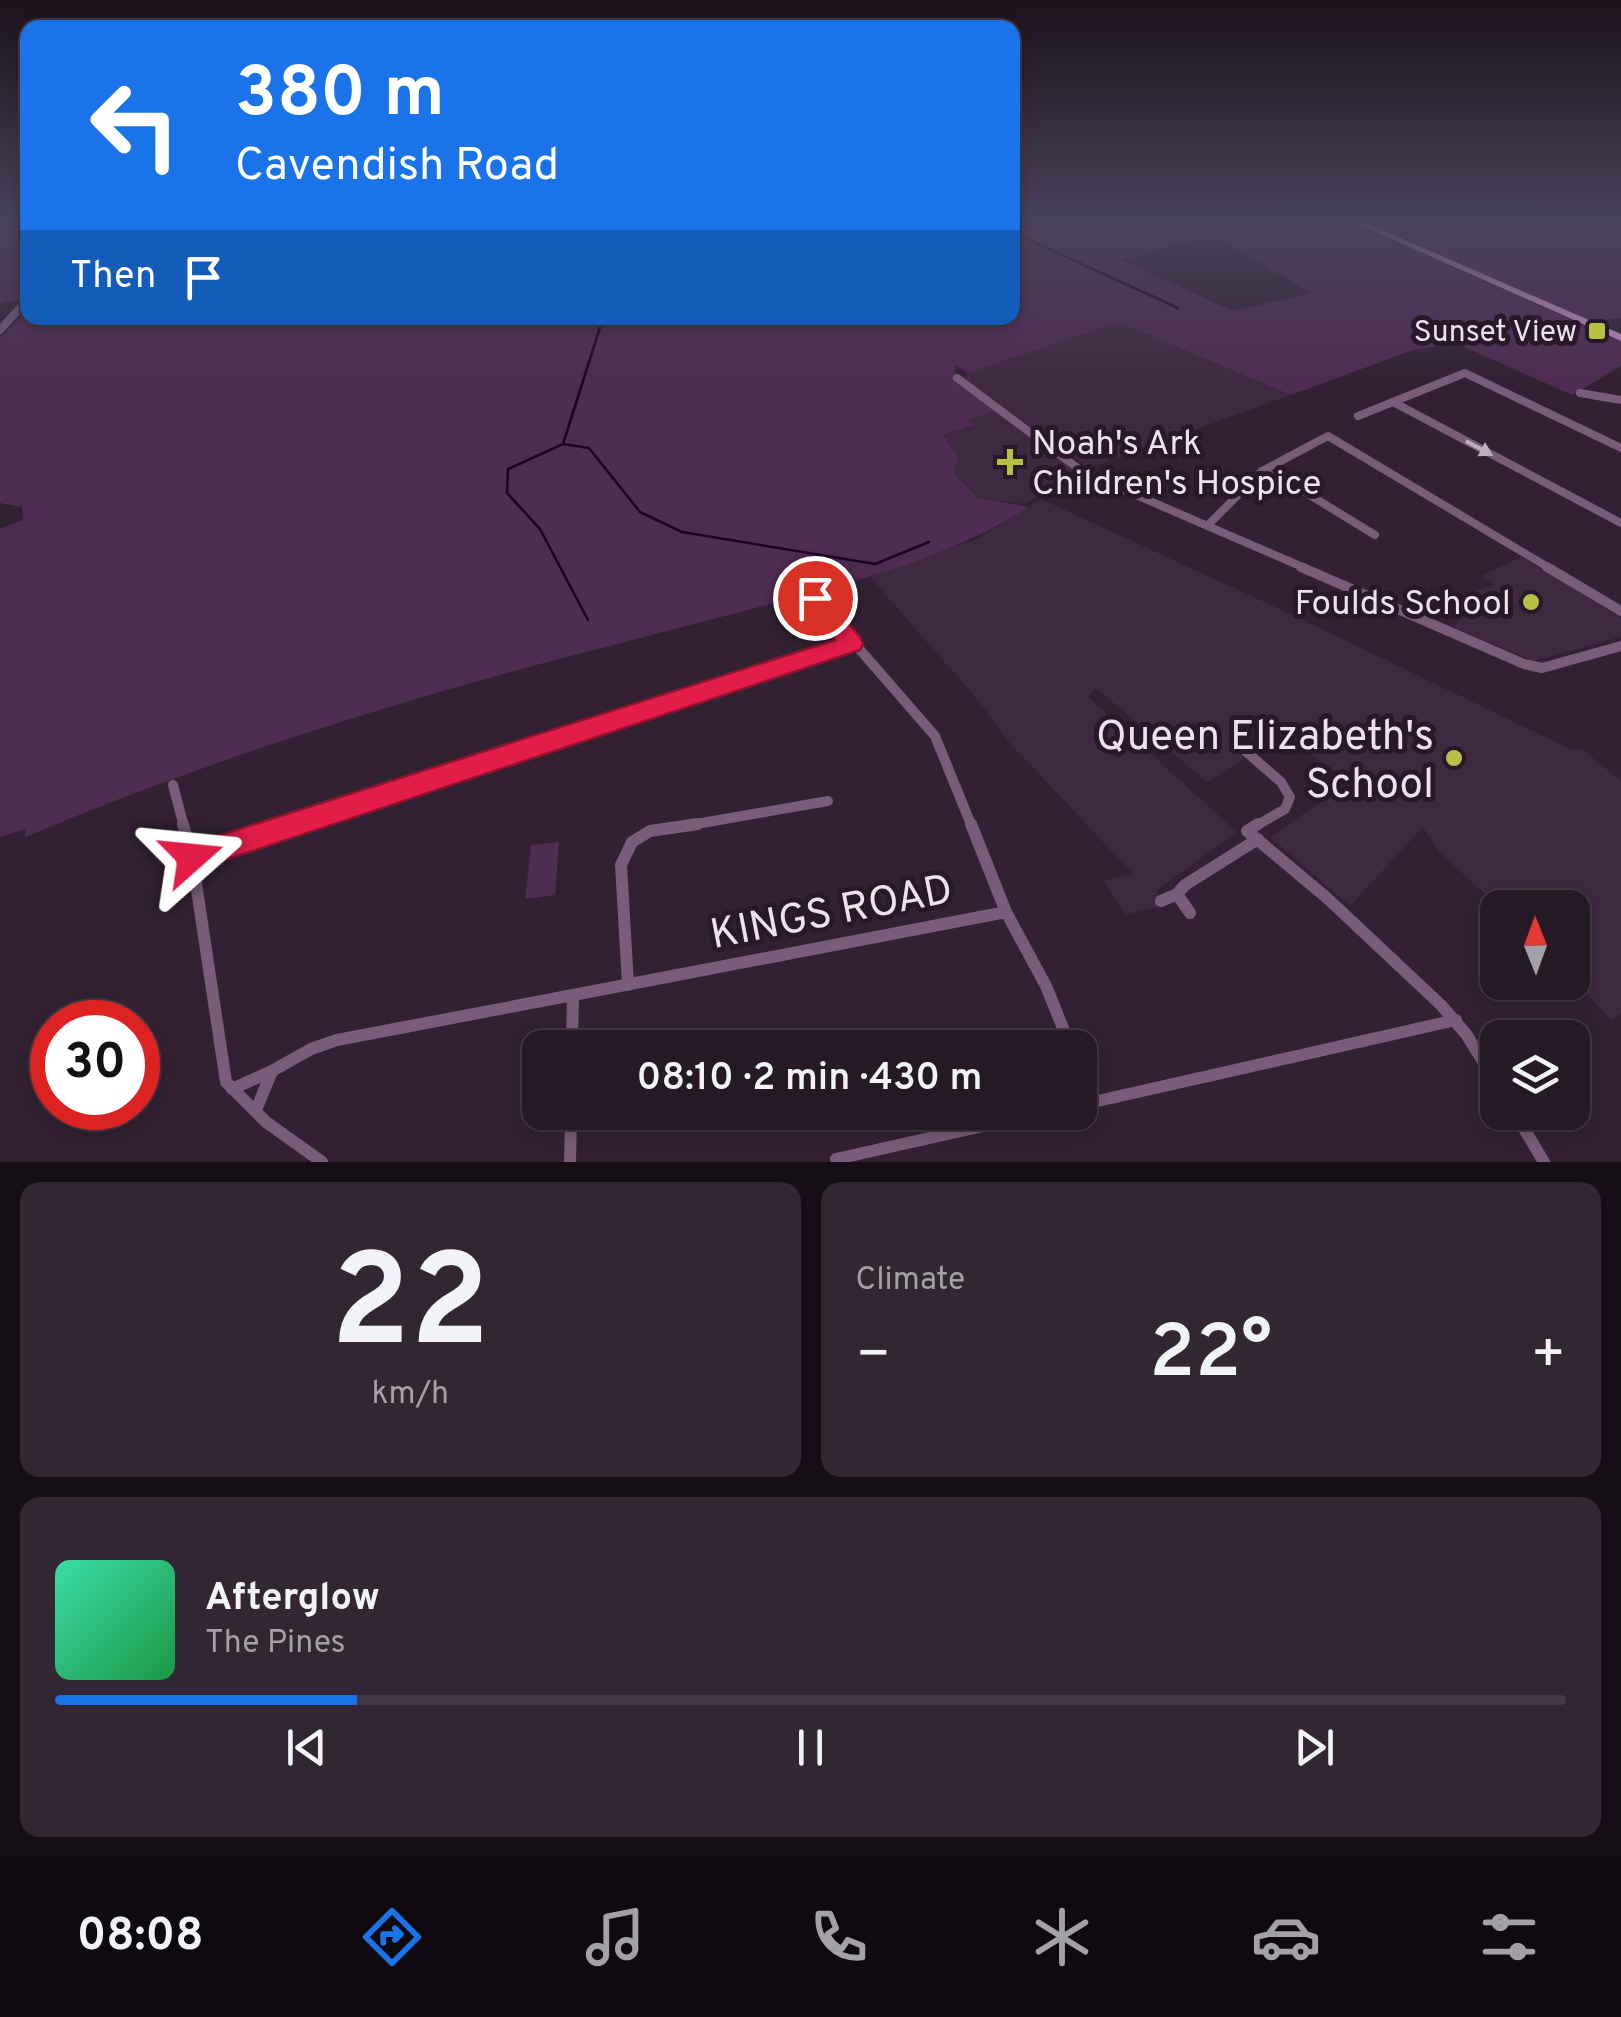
<!DOCTYPE html>
<meta charset="utf-8">
<style>
body{margin:0;font-family:Overpass,sans-serif;background:#322632;color:#f1f3f6;height:100vh;display:flex;flex-direction:column;font-size:38px;white-space:nowrap}
*{box-sizing:border-box;margin:0}
p{font-size:32px;color:#a4a0a7}
.icon{flex:none;width:55px;height:55px;fill:none;stroke:currentColor;stroke-width:2;stroke-linecap:round;stroke-linejoin:round}
.map{position:relative;height:1162px;overflow:hidden}
.sheet{display:flex;flex-direction:column;gap:20px;padding:20px;background:#150e15;flex:1}
.sheet>*{flex:none}
.top-card{position:absolute;left:20px;top:20px;width:1000px;height:305px;border-radius:20px;box-shadow:0 5px 15px #0003,0 0 0 2px #423843;background:#1a73e8;color:#fff;overflow:hidden}
.needle{width:65px;rotate:359deg}
.fabs{position:absolute;left:1480px;top:890px;display:grid;gap:20px}
.fabs a{display:grid;place-items:center;width:110px;height:110px;border-radius:20px;background:#261926;box-shadow:0 5px 15px #0003,0 0 0 2px #423843;font-size:50px}
.speed{position:absolute;left:30px;top:1000px;display:flex;gap:20px;font-size:50px;font-weight:700;text-align:center}
.speed>*{display:grid;place-content:center;width:130px;height:130px;border-radius:50%;background:#261926;box-shadow:0 5px 15px #0003,0 0 0 2px #423843;line-height:1}
.speed .limit{border:15px solid #d22;background:#fff;color:#111}
.pin{position:absolute;display:grid;place-items:center;width:85px;height:85px;color:#fff;margin:-42px;border:5px solid #fff;border-radius:50%;box-shadow:0 2px 10px #0007}
.me{position:absolute;width:110px;margin:-55px;rotate:72deg;stroke-linejoin:round;filter:drop-shadow(0 0 8px #0008)}
.turn{display:flex;align-items:center;gap:35px;height:210px;padding:0 50px;font-size:45px}
.turn .icon{width:130px;height:130px;stroke-width:2.5}
.turn b{display:block;font-size:70px;line-height:85px}
.then{display:flex;align-items:center;height:95px;padding:0 50px;background:#0003;gap:20px;font-size:38px}
.big{font-size:75px;font-weight:600;line-height:1.1}
.sheet .widget{flex:1;display:flex;flex-direction:column;justify-content:center;gap:15px;min-width:0;padding:0 35px;border-radius:20px;background:#322632}
.sheet .dial{align-items:center;gap:0}
.dial b{font-size:130px;line-height:1}
.song{display:flex;align-items:center;gap:30px}
.cover{width:120px;height:120px;border-radius:15px;background:linear-gradient(135deg,hsl(160 70% 55%),hsl(140 70% 35%))}
.played{height:10px;border-radius:5px;background:linear-gradient(90deg,#1a73e8 20%,#423843 20%)}
.keys{display:flex;justify-content:space-around;direction:ltr}
.heat{display:flex;justify-content:space-between;align-items:center;font-size:55px;direction:ltr}
.sheet .tiles{flex:1;display:grid;gap:20px;grid-template-columns:1fr 1fr}
.widget:last-child{grid-column:span 2}
.trip{position:absolute;left:522px;top:1030px;width:575px;height:100px;border-radius:20px;background:#261926;box-shadow:0 5px 15px #0003,0 0 0 2px #423843;font-weight:600;line-height:100px;text-align:center}
.tab-bar{display:flex;height:160px;justify-content:space-around;align-items:center;background:#0f0a0f;color:#a4a0a7}
.tab-bar .icon{width:70px;height:70px}
.tab-bar .on{color:#1a73e8}
.tab-bar b{font-size:45px;color:#f1f3f6}
.map>svg:first-child{display:block}
.built{fill:#3e2940}
.green{fill:#4f2c52;fill-rule:evenodd}
.lines{fill:none;stroke-linecap:round;stroke-linejoin:round}
.stream{stroke:#1f0123;stroke-width:2.5}
.minor-far2{stroke:#785c7a;stroke-width:8}
.minor-far1{stroke:#785c7a;stroke-width:10}
.minor{stroke:#785c7a;stroke-width:12}
.tertiary{stroke:#785c7a;stroke-width:8}
.primary{fill:#c78ecc;fill-rule:evenodd}
.oneway{fill:#beacbf}
.route{fill:#e11d48;stroke:#92132f;stroke-width:2.5}
.poi-dot{fill:#b7c148;stroke:#281829;stroke-width:4}
.labels{text-anchor:middle;stroke-width:10;stroke-linejoin:round;paint-order:stroke}
.far-poi-label{font-size:30px;fill:#ede1ed;stroke:#281829;text-anchor:end}
.poi-label{font-size:35px;fill:#ede1ed;stroke:#281829;text-anchor:start}
.near-poi-label{font-size:42px;fill:#ede1ed;stroke:#281829;text-anchor:end}
.near-street-label{font-size:42px;fill:#ede1ed;stroke:#281829}
</style>
<div class="map">
<svg width="1621" height="1162" viewBox="0 0 1621 1162">
<rect width="100%" height="100%" fill="#322133"/>
<g class="built">
<path d="M1118,322L1291,395L1089,468L962,379L968,373Z"/>
<path d="M995,411L1073,467L1077,476L1024,504L978,498L952,473L950,449L941,435L971,426L967,420Z"/>
<path d="M1041,499L1297,617L1570,749H1582L1621,781V1014L1612,1020L1573,980L1572,908L1499,907L1440,853L1423,827L1350,906L1270,837L1344,786L1347,780L1264,720L1227,743L1245,759L1207,782L1096,688L1088,697L1237,832L1156,891L1165,905L1125,915L1104,881L1133,874L1009,742L978,700L870,577L979,538Z"/>
<path d="M1521,557L1621,618V637L1534,661L1454,628L1472,591L1494,585L1481,576Z"/>
</g>
<g class="green">
<path d="M0,220H28L27,287L19,300L0,304Z"/>
<path d="M1013,220H1348L1621,342V366L1572,395L1456,343L1413,350L1291,395L1118,322L968,373L955,365V382L995,411L968,420L973,425L942,435L958,456L953,473L978,498L1029,507C951,557 864,579 775,603C705,621 634,640 563,658C379,706 199,764 25,837V829L0,837V529L23,520L22,507L0,503V338L27,311L28,318H1012ZM1211,235L1311,292L1312,293L1233,311L1121,260Z"/>
<path d="M1358,220H1621V318L1591,322Z"/>
<path d="M559,842L555,895L525,899L531,845Z"/>
</g>
<g class="lines">
<g class="stream">
<path d="M1012,232L1178,308"/>
<path d="M563,444L589,448L640,512L682,532L875,564L929,542"/>
<path d="M588,620L540,529L507,493L508,469L563,444L603,318"/>
</g>
<g class="minor-far2">
<path d="M957,378L1083,472L1307,569"/>
<path d="M1580,393L1621,400"/>
<path d="M1393,402L1621,523"/>
<path d="M1358,416L1465,373L1621,448"/>
<path d="M1262,471L1295,486L1375,535"/>
<path d="M1207,526L1262,471L1328,436L1551,569"/>
</g>
<g class="minor-far1">
<path d="M1301,567L1524,664L1542,668L1621,646"/>
<path d="M1547,567L1621,611"/>
<path d="M815,598L935,736L972,827"/>
<path d="M1235,742L1281,782L1290,797L1285,809L1254,827"/>
<path d="M173,785L184,827"/>
<path d="M285,827L851,644"/>
<path d="M679,827L828,801"/>
</g>
<g class="minor">
<path d="M183,824L192,857L226,1082L266,1122L322,1162"/>
<path d="M971,824L1006,912"/>
<path d="M1258,824L1247,831L1327,898L1441,1005L1466,1034L1498,1085"/>
<path d="M192,857L293,824"/>
<path d="M1161,901L1177,894"/>
<path d="M1190,913L1177,894L1185,885L1258,839"/>
<path d="M628,985L621,865L632,842L650,831L698,824"/>
<path d="M572,1048L573,995L1006,912L1046,986L1071,1048"/>
<path d="M1080,1069L1093,1102"/>
<path d="M232,1089L272,1071"/>
<path d="M1080,1105L1456,1020"/>
<path d="M256,1110L272,1071L311,1049L337,1040L573,995"/>
<path d="M1514,1112L1544,1162"/>
<path d="M570,1162L571,1112"/>
<path d="M837,1162L836,1159L1045,1112"/>
</g>
<path class="tertiary" d="M0,330L28,299"/>
<path class="primary" d="M1349,220H1359L1621,334V341Z"/>
</g>
<defs><path id="oneway-solid" d="M-6-.8H1V-3.2L6.5 0L1 3.2V.8H-6Z" transform="scale(2.5)"/></defs>
<use class="oneway" href="#oneway-solid" transform="translate(1479 448) rotate(28)"/>
<linearGradient id="sky" x2="0" y2="1"><stop stop-color="#1c121c"/><stop offset="0.58" stop-color="#49435b"/><stop offset="1" stop-color="#49435b" stop-opacity="0"/></linearGradient>
<rect width="1621" height="382" fill="url(#sky)"/>
<path class="route" d="M815,590L823,592L860,637L863,644L860,650L192,871L181,867L177,857L181,848L192,844L835,640L803,598Z"/>
<g class="poi-dot">
<rect x="1587" y="321" width="20" height="20" rx="5"/>
<path d="M1005 447h10v10h10v10h-10v10h-10v-10h-10v-10h10z"/>
<circle cx="1531" cy="602" r="10"/>
<circle cx="1454" cy="758" r="10"/>
</g>
<g class="labels">
<g class="far-poi-label">
<text x="1577" y="341">Sunset View</text>
</g>
<g class="poi-label">
<text x="1032" y="454">Noah's Ark<tspan x="1032" dy="40">Children's Hospice</tspan></text>
<text x="1511" y="614" text-anchor="end">Foulds School</text>
</g>
<g class="near-poi-label">
<text x="1434" y="749">Queen Elizabeth's<tspan x="1434" dy="48">School</tspan></text>
</g>
<g class="near-street-label">
<text transform="translate(831 910) rotate(-11)" y="15">KINGS ROAD</text>
</g>
</g>
</svg>
<div class="fabs">
<a><svg class="needle" viewBox="-14 -14 28 28"><path d="M0-13l5 13h-10z" fill="#e53935"/><path d="M0 13l5-13h-10z" fill="#a4a0a7"/></svg></a>
<a><svg class="icon" aria-label="layers" viewBox="0 0 24 24"><path d="M12 4l9 5-9 5-9-5zM3 14l9 5 9-5"/></svg></a>
</div>
<div class="speed"><div class="limit">30</div></div>
<div class="pin" style="left:815px;top:598px;background:#d93025"><svg class="icon" aria-label="arrive" viewBox="0 0 24 24"><path d="M6 21V4h12l-3 4 3 4H6"/></svg></div>
<svg class="me" style="left:192px;top:857px" viewBox="-20 -20 40 40"><path d="M0-17L14 15 0 8-14 15z" fill="#e11d48" stroke="#fff" stroke-width="4"/></svg>
<div class="trip">08:10 · 2 min · 430 m</div>
<div class="top-card">
<div class="turn"><svg class="icon" aria-label="left" viewBox="0 0 24 24"><path d="M17 20v-9H6M10 6l-5 5 5 5"/></svg><div><b>380 m</b>Cavendish Road</div></div>
<div class="then">Then<svg class="icon" aria-label="arrive" viewBox="0 0 24 24"><path d="M6 21V4h12l-3 4 3 4H6"/></svg></div>
</div>
</div>
<section class="sheet">
<div class="tiles">
<div class="widget dial"><b>22</b><p>km/h</p></div>
<div class="widget"><p>Climate</p>
<div class="heat"><a>−</a><b class="big">22°</b><a>+</a></div>
</div>
<div class="widget">
<div class="song"><i class="cover"></i><div><b>Afterglow</b><p>The Pines</p></div></div>
<div class="played"></div>
<div class="keys"><svg class="icon" aria-label="previous" viewBox="0 0 24 24"><path d="M18 5L8 12l10 7zM5 5v14"/></svg><svg class="icon" aria-label="pause" viewBox="0 0 24 24"><path d="M8 5v14M16 5v14"/></svg><svg class="icon" aria-label="next" viewBox="0 0 24 24"><path d="M6 5l10 7-10 7zM19 5v14"/></svg></div>
</div>
</div>
</section>
<nav class="tab-bar">
<b>08:08</b>
<svg class="icon on" aria-label="directions" viewBox="0 0 24 24"><path d="M12 3l9 9-9 9-9-9zM9 14v-3h6M13 9l2 2-2 2"/></svg>
<svg class="icon" aria-label="music" viewBox="0 0 24 24"><path d="M9 18V5l10-2v13"/><circle cx="6" cy="18" r="3"/><circle cx="16" cy="16" r="3"/></svg>
<svg class="icon" aria-label="phone" viewBox="0 0 24 24"><path d="M5 4h4l2 5-3 2q2 4 5 5l2-3 5 2v4C11 20 4 13 5 4z"/></svg>
<svg class="icon" aria-label="climate" viewBox="0 0 24 24"><path d="M12 3v18M4 7l16 10M4 17L20 7"/></svg>
<svg class="icon" aria-label="car" viewBox="0 0 24 24"><path d="M5 17H2v-5l4-1 3-4h7l3 4 3 1v5h-3M9 17h6M6 11h13"/><circle cx="7" cy="17" r="2"/><circle cx="17" cy="17" r="2"/></svg>
<svg class="icon" aria-label="filters" viewBox="0 0 24 24"><path d="M4 7h16M4 17h16"/><circle cx="9" cy="7" r="2"/><circle cx="15" cy="17" r="2"/></svg>
</nav>
